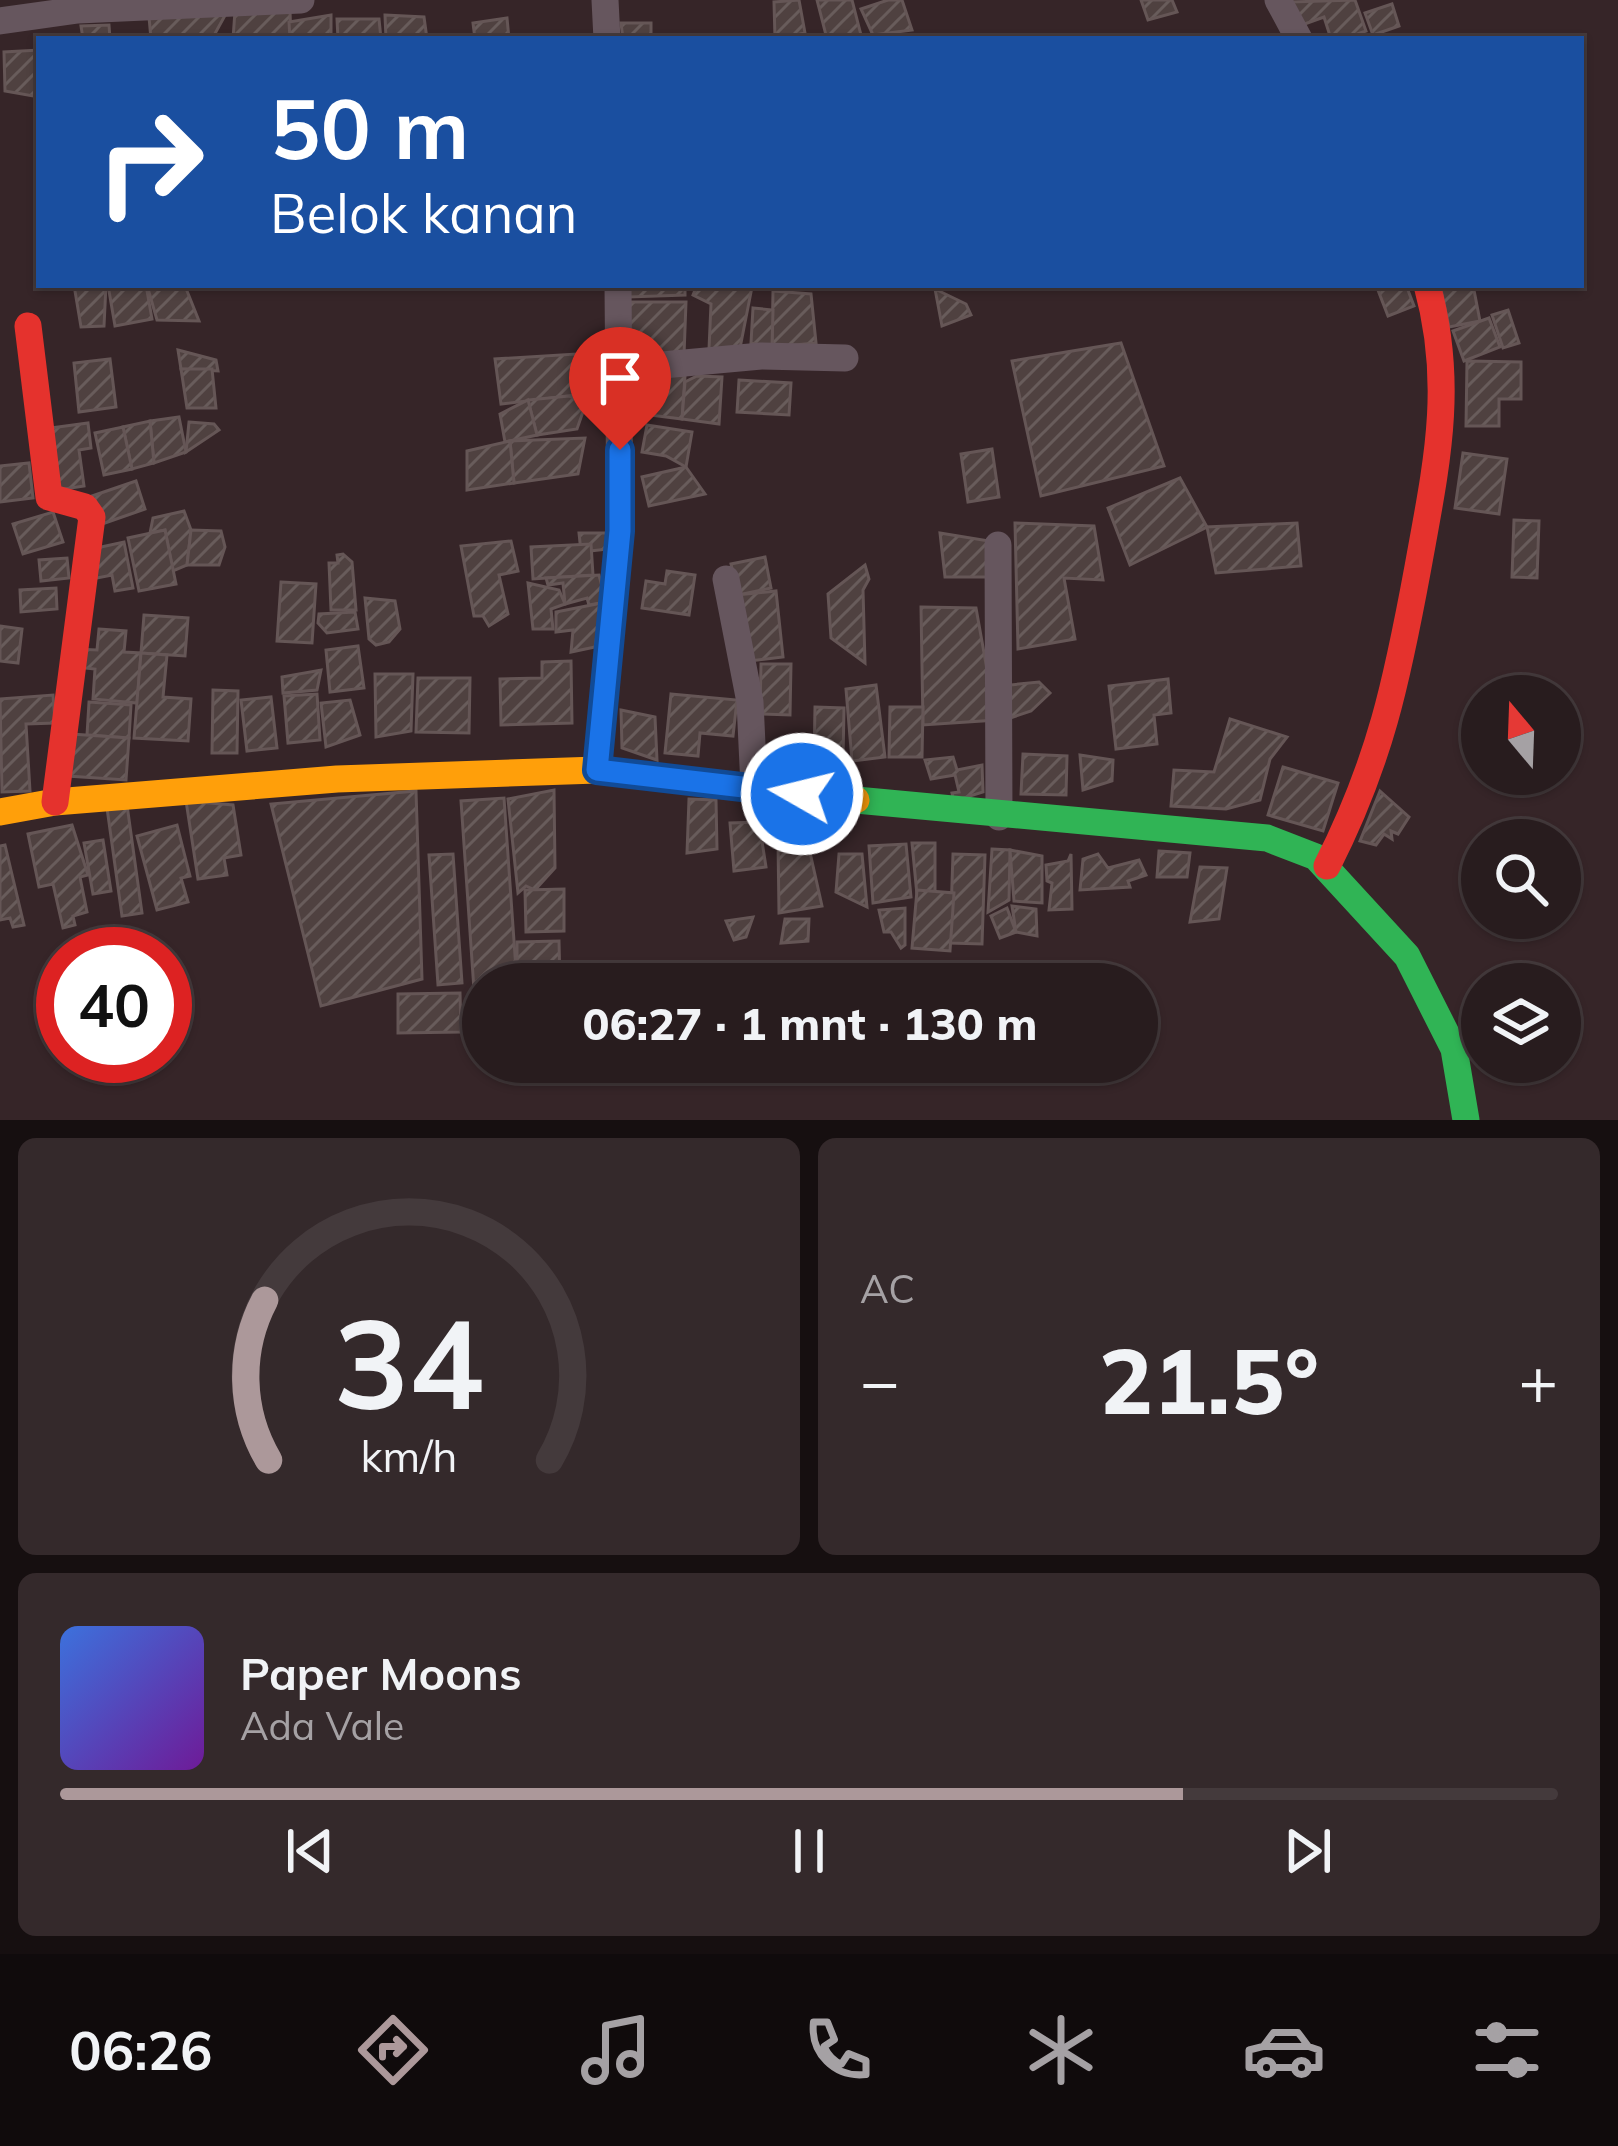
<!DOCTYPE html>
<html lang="id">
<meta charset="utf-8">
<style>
body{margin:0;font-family:Mulish,sans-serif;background:#34292b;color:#f1f3f6;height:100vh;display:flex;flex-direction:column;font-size:45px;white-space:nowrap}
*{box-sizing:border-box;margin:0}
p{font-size:39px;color:#a5a1a4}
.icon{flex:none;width:66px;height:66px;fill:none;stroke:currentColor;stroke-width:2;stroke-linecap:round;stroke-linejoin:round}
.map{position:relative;height:1120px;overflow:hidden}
.sheet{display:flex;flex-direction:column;gap:18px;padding:18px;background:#160f10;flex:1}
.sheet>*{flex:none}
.banner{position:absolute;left:36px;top:36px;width:1548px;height:252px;border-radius:0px;box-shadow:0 3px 9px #0004,0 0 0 3px #443a3c;background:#1a4fa0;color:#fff;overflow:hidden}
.needle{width:78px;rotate:341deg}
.buttons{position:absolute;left:1461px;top:675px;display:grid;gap:24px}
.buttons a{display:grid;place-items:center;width:120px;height:120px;border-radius:50%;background:#281c1e;box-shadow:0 3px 9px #0004,0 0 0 3px #443a3c;font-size:60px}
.speed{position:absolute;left:36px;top:927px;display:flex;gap:24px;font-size:60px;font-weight:700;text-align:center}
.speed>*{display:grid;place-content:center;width:156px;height:156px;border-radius:50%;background:#281c1e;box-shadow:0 3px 9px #0004,0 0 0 3px #443a3c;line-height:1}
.speed .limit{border:18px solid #d22;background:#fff;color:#111}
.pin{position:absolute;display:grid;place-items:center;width:102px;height:102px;color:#fff;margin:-123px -51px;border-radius:50% 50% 50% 0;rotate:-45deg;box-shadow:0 0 12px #0007}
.pin .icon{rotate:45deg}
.me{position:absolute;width:132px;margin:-66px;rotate:278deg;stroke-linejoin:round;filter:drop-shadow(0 0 9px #0008)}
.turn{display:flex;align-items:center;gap:42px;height:252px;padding:0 36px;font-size:54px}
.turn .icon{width:156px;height:156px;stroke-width:2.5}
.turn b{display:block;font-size:84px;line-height:102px}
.big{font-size:90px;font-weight:800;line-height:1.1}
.sheet .tile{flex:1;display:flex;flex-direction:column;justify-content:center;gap:18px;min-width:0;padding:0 42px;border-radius:18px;background:#34292b}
.sheet .dial{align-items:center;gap:0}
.dial svg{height:312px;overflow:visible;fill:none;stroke:#443a3c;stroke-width:7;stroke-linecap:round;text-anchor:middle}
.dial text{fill:#f1f3f6;stroke:none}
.song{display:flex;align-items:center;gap:36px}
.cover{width:144px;height:144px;border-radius:18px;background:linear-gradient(135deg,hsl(220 70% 55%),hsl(280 70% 35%))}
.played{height:12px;border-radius:6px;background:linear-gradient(90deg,#ac989a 75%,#443a3c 75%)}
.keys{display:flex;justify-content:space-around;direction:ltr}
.heat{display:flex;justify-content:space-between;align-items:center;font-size:66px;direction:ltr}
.sheet .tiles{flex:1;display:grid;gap:18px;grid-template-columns:1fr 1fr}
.tile:last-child{grid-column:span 2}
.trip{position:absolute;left:462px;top:963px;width:696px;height:120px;border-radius:60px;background:#281c1e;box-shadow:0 3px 9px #0004,0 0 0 3px #443a3c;font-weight:800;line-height:120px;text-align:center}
.tabs{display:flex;height:192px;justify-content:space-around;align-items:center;background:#100b0c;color:#a5a1a4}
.tabs .icon{width:84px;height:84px}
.tabs .on{color:#ac989a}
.tabs b{font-size:54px;color:#f1f3f6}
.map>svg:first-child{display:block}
.building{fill:url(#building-hatch);stroke:#655656;stroke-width:3}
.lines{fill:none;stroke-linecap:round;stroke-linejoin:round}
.street{stroke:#66565e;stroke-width:27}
.fast{stroke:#30b455;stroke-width:27}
.slow{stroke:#ff9f0a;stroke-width:27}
.jam{stroke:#e5322d;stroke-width:27}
.route-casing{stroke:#114b97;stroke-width:30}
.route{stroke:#1a73e8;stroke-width:21}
</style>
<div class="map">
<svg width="1618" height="1120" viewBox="0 0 1618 1120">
<defs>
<pattern id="building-hatch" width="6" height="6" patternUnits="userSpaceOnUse" patternTransform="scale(3)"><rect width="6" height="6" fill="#4f4140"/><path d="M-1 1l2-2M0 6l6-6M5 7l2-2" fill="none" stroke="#685c5b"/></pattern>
</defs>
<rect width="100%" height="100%" fill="#362528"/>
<g class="building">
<path d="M799,0L805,33L775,39L774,2Z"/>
<path d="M817,0H852L862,39H827Z"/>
<path d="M888,0H902L912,30L873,35L861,9Z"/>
<path d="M1141,0H1172L1177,12L1148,20Z"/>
<path d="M1355,0L1366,31L1343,39H1331L1324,17L1299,26L1290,2Z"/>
<path d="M1392,4L1399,26L1373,35L1365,13Z"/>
<path d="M228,10L212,39H151L149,17Z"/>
<path d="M235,11H290L291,39H233Z"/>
<path d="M331,15V39H290L289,22Z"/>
<path d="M385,15L424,17L427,39H386Z"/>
<path d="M507,18L509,39H475L473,23Z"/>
<path d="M337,19H379L381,39H338Z"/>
<path d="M621,23H651V39H623Z"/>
<path d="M109,25L110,39H83L81,26Z"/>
<path d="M39,50V97L5,91L4,52Z"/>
<path d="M74,285H106L104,326L81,327Z"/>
<path d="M108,285H146L152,319L115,326Z"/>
<path d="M147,285L185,286L199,321L157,320Z"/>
<path d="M630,285H685V295L629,297Z"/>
<path d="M697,285L752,287L740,348L709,349L711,304L693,295Z"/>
<path d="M1376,285H1406L1414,306L1388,316Z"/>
<path d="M1440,285H1473L1480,321L1449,327Z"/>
<path d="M935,289L966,304L971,315L942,326Z"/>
<path d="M773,291L811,294L816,343L772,347Z"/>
<path d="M620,302H686L684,355L630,356Z"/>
<path d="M753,308L773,310L772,347L751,343Z"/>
<path d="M1508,310L1519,343L1503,348L1492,315Z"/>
<path d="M1489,318L1500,347L1464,361L1453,331Z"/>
<path d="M1121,343L1164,466L1041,496L1012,361Z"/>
<path d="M178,350L216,360L218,371L181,369Z"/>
<path d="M576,354V395L501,404L495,359Z"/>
<path d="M110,359L116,407L79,412L74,363Z"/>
<path d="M1467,361L1521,362V399H1499V426H1466Z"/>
<path d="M181,369H212L216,408H187Z"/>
<path d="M662,374L685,376L682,419L634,413L636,389L659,391Z"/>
<path d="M697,376L722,377L719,424L682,419L685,382Z"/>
<path d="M739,380L791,383L789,415L737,412Z"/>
<path d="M569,396L586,403L577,429L537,435L528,400Z"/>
<path d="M528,400L537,435L505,442L500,414Z"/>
<path d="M179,417L186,452L154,463L150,421Z"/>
<path d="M150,421L154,463L132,469L123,427Z"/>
<path d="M189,422L214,424L219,430L186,452Z"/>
<path d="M88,423L91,448L79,450L84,486L51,491L43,429Z"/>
<path d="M647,425L692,432L686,467L666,456L642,452Z"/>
<path d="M123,427L132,469L104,475L95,433Z"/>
<path d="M585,438L578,474L514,483L510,441Z"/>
<path d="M510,441L514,483L467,490V451Z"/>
<path d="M992,449L999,497L968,502L961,454Z"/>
<path d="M1463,453L1507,459L1499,514L1455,508Z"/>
<path d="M29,463L33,498L0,502V466Z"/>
<path d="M686,467L705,494L649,506L642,477Z"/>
<path d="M1180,478L1207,527L1130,565L1108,508Z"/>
<path d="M136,481L145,509L102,524L92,496Z"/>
<path d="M184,511L191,530L187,565L173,571L165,530L150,533L153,518Z"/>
<path d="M53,512L63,542L23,554L13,524Z"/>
<path d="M1514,520L1539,521L1537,578L1512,577Z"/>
<path d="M1015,523L1094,526L1103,580L1064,578L1075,639L1018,649Z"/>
<path d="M1297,523L1301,566L1216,573L1207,527Z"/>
<path d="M165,530L176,584L139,591L128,538Z"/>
<path d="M191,530L221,531L225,547L219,565H187Z"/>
<path d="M579,533H607L608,549L581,552Z"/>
<path d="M940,533L995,542V577H945Z"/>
<path d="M511,541L518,571L499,575L508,614L489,626L483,616H474L461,546Z"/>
<path d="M124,542L133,588L115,591L112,575L92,579V549Z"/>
<path d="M591,544L593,575L533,579L531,547Z"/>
<path d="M343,554L352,562L356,610H331L329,563H338L337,555Z"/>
<path d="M765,557L771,588L738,595L731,564Z"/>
<path d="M67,558L69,578L41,581L39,560Z"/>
<path d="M865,565L869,579L863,590L865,663L831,638L828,594Z"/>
<path d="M667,571L695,575L689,615L642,608L646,581L665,584Z"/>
<path d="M599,575L606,602L589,605L587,598L565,604L563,583L548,585L546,578Z"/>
<path d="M281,582L316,584L312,643L277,641Z"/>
<path d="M528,583L559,590L565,604L551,609L553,629H533Z"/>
<path d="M56,588L57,609L21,612L20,590Z"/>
<path d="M776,591L783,657L740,662L726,596Z"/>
<path d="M365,598L395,601L400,629L389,642L376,645L369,639Z"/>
<path d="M602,603L595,647L571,652L573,630L556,632V612Z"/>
<path d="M921,607L976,608L996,720L923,725Z"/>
<path d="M355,612L358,629L327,633L318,623L319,614Z"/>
<path d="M144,615L188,618L185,656L141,653Z"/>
<path d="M0,626L22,629L18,663L0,661Z"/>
<path d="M99,629L126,631L124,652L141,653L137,703L93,699L95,669L75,667L76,649L97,650Z"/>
<path d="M358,646L364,688L330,692L326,650Z"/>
<path d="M141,653L167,655L163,697L191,699L188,741L134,738Z"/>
<path d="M571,661L572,723L501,725L500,679L542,678V662Z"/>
<path d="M761,664H791L790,715L760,714Z"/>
<path d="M321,670L317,690L283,693L282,677Z"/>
<path d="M375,674H413L411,731L376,737Z"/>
<path d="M418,678H470L469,733L416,732Z"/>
<path d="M1168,679L1171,713L1154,715L1157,744L1116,749L1109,686Z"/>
<path d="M1039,682L1050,693L1031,711L1001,721L990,687Z"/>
<path d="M876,685L885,757L852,761L846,689Z"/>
<path d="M213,690L238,691L237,753H212Z"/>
<path d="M317,694L320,740L288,743L284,696Z"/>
<path d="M671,694L737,700L733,736L700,733L698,756L665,753Z"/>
<path d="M53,695L55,723L26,724L30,791L2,792L0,699Z"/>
<path d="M271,697L277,748L247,751L241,700Z"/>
<path d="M350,700L360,735L326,747L321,703Z"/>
<path d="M89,702L131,705L129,738L87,735Z"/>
<path d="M815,707L844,708L843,760H814Z"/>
<path d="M890,707H923L922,757H889Z"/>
<path d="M621,710L655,717L657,760L622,748Z"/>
<path d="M1230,719L1287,737L1270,759L1260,800L1226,809L1171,806L1174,770L1214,772Z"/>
<path d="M71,734L129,738L126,780L68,776Z"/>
<path d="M1023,754L1067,756L1066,795L1021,794Z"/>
<path d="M1080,755L1113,760L1112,781L1083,790Z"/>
<path d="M953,757L957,770L982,765L983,792L954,801L952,793L959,792L955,775L931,779L925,760Z"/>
<path d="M1283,767L1338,783L1323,831L1268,815Z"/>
<path d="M554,790L555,868L535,890L526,886L518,893L508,799Z"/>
<path d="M416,791L422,979L321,1006L271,804Z"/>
<path d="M1380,791L1409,817L1398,834L1391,831L1392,839L1384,834L1376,845L1360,841Z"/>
<path d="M504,798L517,984H483V1019H476L461,801Z"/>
<path d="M689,799L716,800L717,849L687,853Z"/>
<path d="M186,801L233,805L241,855L224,858L227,875L198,879Z"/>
<path d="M127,805L142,913L122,916L107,808Z"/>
<path d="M759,822L766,867L734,871L730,823Z"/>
<path d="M72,825L88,875L80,877L87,912L73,916L75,925L63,928L53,884L39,887L28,834Z"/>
<path d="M177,825L190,876L181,878L188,902L157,910L137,836Z"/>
<path d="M807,839L822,906L779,913L778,841Z"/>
<path d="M103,840L111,891L93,894L84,843Z"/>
<path d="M912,843H935V892L917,895Z"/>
<path d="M906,844L911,897L873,903L869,846Z"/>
<path d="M5,845L24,925L13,927L10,918L0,920V846Z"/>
<path d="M992,849L1010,850L1009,900L988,912Z"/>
<path d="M1010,850L1042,856V903L1014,901Z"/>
<path d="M1159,851L1190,853L1187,877H1157Z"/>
<path d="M453,854L462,983L438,985L429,855Z"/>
<path d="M839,854H862L867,907L836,892Z"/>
<path d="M953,854L985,855L982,944L950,943Z"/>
<path d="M1071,854L1072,909L1049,910L1052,883L1047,881L1046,865L1068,861Z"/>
<path d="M1098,854L1108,868L1139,860L1146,875L1128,881L1130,887L1080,890L1083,859Z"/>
<path d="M1200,867L1227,868L1219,919L1190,922Z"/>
<path d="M564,889V931L526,932L525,890Z"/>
<path d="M917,890L954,893L950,951L912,948Z"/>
<path d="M1012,906L1036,909L1037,936L1016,932Z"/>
<path d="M905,908V945L901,948L891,932H884L879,910Z"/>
<path d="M1007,908L1016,932L1000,938L991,916Z"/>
<path d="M753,917L746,937L734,940L726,921Z"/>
<path d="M785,919H809L808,941L781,943Z"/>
<path d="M559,941L560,984H517V942Z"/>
<path d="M460,993L461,1032L398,1033V994Z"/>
</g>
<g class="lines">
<g class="street">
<path d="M605,0L607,39"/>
<path d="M1278,0L1299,39"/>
<path d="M0,21L78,10L301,0"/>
<path d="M619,369L761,356L845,358"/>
<path d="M998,545L999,817"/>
<path d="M726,579L750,702L754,787"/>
<path d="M597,770L620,531L618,285"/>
</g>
<path class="fast" d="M856,800L1267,838L1316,857L1407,956L1454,1049L1466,1120"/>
<path class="slow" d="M0,812L55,802L337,779L597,770L856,800"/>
<g class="jam">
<path d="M28,326L49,497L85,507L92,517L55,802"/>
<path d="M1327,866C1380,762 1397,681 1418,567C1436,467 1455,386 1427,285"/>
</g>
</g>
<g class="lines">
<g class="route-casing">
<path id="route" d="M620,450V531L597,770L802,794"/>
</g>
<use href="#route" class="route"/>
</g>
</svg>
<div class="buttons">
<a><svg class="needle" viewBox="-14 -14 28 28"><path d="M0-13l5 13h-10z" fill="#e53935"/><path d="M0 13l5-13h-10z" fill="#a5a1a4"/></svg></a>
<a><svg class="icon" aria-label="search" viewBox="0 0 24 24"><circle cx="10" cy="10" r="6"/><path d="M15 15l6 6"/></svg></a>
<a><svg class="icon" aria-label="layers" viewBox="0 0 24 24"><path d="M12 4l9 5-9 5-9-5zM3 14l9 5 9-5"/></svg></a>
</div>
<div class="speed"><div class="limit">40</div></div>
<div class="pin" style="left:620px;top:450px;background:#d93025"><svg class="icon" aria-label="arrive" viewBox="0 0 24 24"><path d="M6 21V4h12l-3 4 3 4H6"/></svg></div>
<svg class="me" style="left:802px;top:794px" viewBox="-20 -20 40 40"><circle r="17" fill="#1a73e8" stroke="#fff" stroke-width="3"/><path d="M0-11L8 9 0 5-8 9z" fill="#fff"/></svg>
<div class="trip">06:27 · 1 mnt · 130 m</div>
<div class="banner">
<div class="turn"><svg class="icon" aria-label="right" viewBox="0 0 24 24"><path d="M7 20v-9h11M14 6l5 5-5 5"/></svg><div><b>50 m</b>Belok kanan</div></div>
</div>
</div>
<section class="sheet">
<div class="tiles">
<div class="tile dial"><svg viewBox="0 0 100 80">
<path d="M14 69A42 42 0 1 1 86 69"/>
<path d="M14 69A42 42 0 0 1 13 28" stroke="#ac989a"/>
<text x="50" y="56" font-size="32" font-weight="700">34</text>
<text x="50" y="72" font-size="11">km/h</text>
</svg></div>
<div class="tile"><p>AC</p>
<div class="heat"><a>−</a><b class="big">21.5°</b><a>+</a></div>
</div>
<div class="tile">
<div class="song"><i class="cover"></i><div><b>Paper Moons</b><p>Ada Vale</p></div></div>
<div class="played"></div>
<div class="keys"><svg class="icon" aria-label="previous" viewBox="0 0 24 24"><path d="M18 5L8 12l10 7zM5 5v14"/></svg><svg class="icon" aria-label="pause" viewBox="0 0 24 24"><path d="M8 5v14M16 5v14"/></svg><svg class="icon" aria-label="next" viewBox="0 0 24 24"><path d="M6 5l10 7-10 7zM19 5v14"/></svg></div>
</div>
</div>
</section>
<nav class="tabs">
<b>06:26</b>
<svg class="icon on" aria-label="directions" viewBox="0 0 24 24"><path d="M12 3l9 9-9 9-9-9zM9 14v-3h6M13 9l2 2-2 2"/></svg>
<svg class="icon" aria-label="music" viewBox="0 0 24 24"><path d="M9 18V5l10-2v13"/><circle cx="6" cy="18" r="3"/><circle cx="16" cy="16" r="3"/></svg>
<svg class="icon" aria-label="phone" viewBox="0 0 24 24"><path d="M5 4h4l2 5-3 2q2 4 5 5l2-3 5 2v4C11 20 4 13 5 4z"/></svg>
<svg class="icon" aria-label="climate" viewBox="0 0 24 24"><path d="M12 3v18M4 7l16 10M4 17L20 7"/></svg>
<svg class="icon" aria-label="car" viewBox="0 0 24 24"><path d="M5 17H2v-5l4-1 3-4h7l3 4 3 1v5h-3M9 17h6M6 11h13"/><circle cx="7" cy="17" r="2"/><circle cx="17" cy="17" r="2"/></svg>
<svg class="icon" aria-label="filters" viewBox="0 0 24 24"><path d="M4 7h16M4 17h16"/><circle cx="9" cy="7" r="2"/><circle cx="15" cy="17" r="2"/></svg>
</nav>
